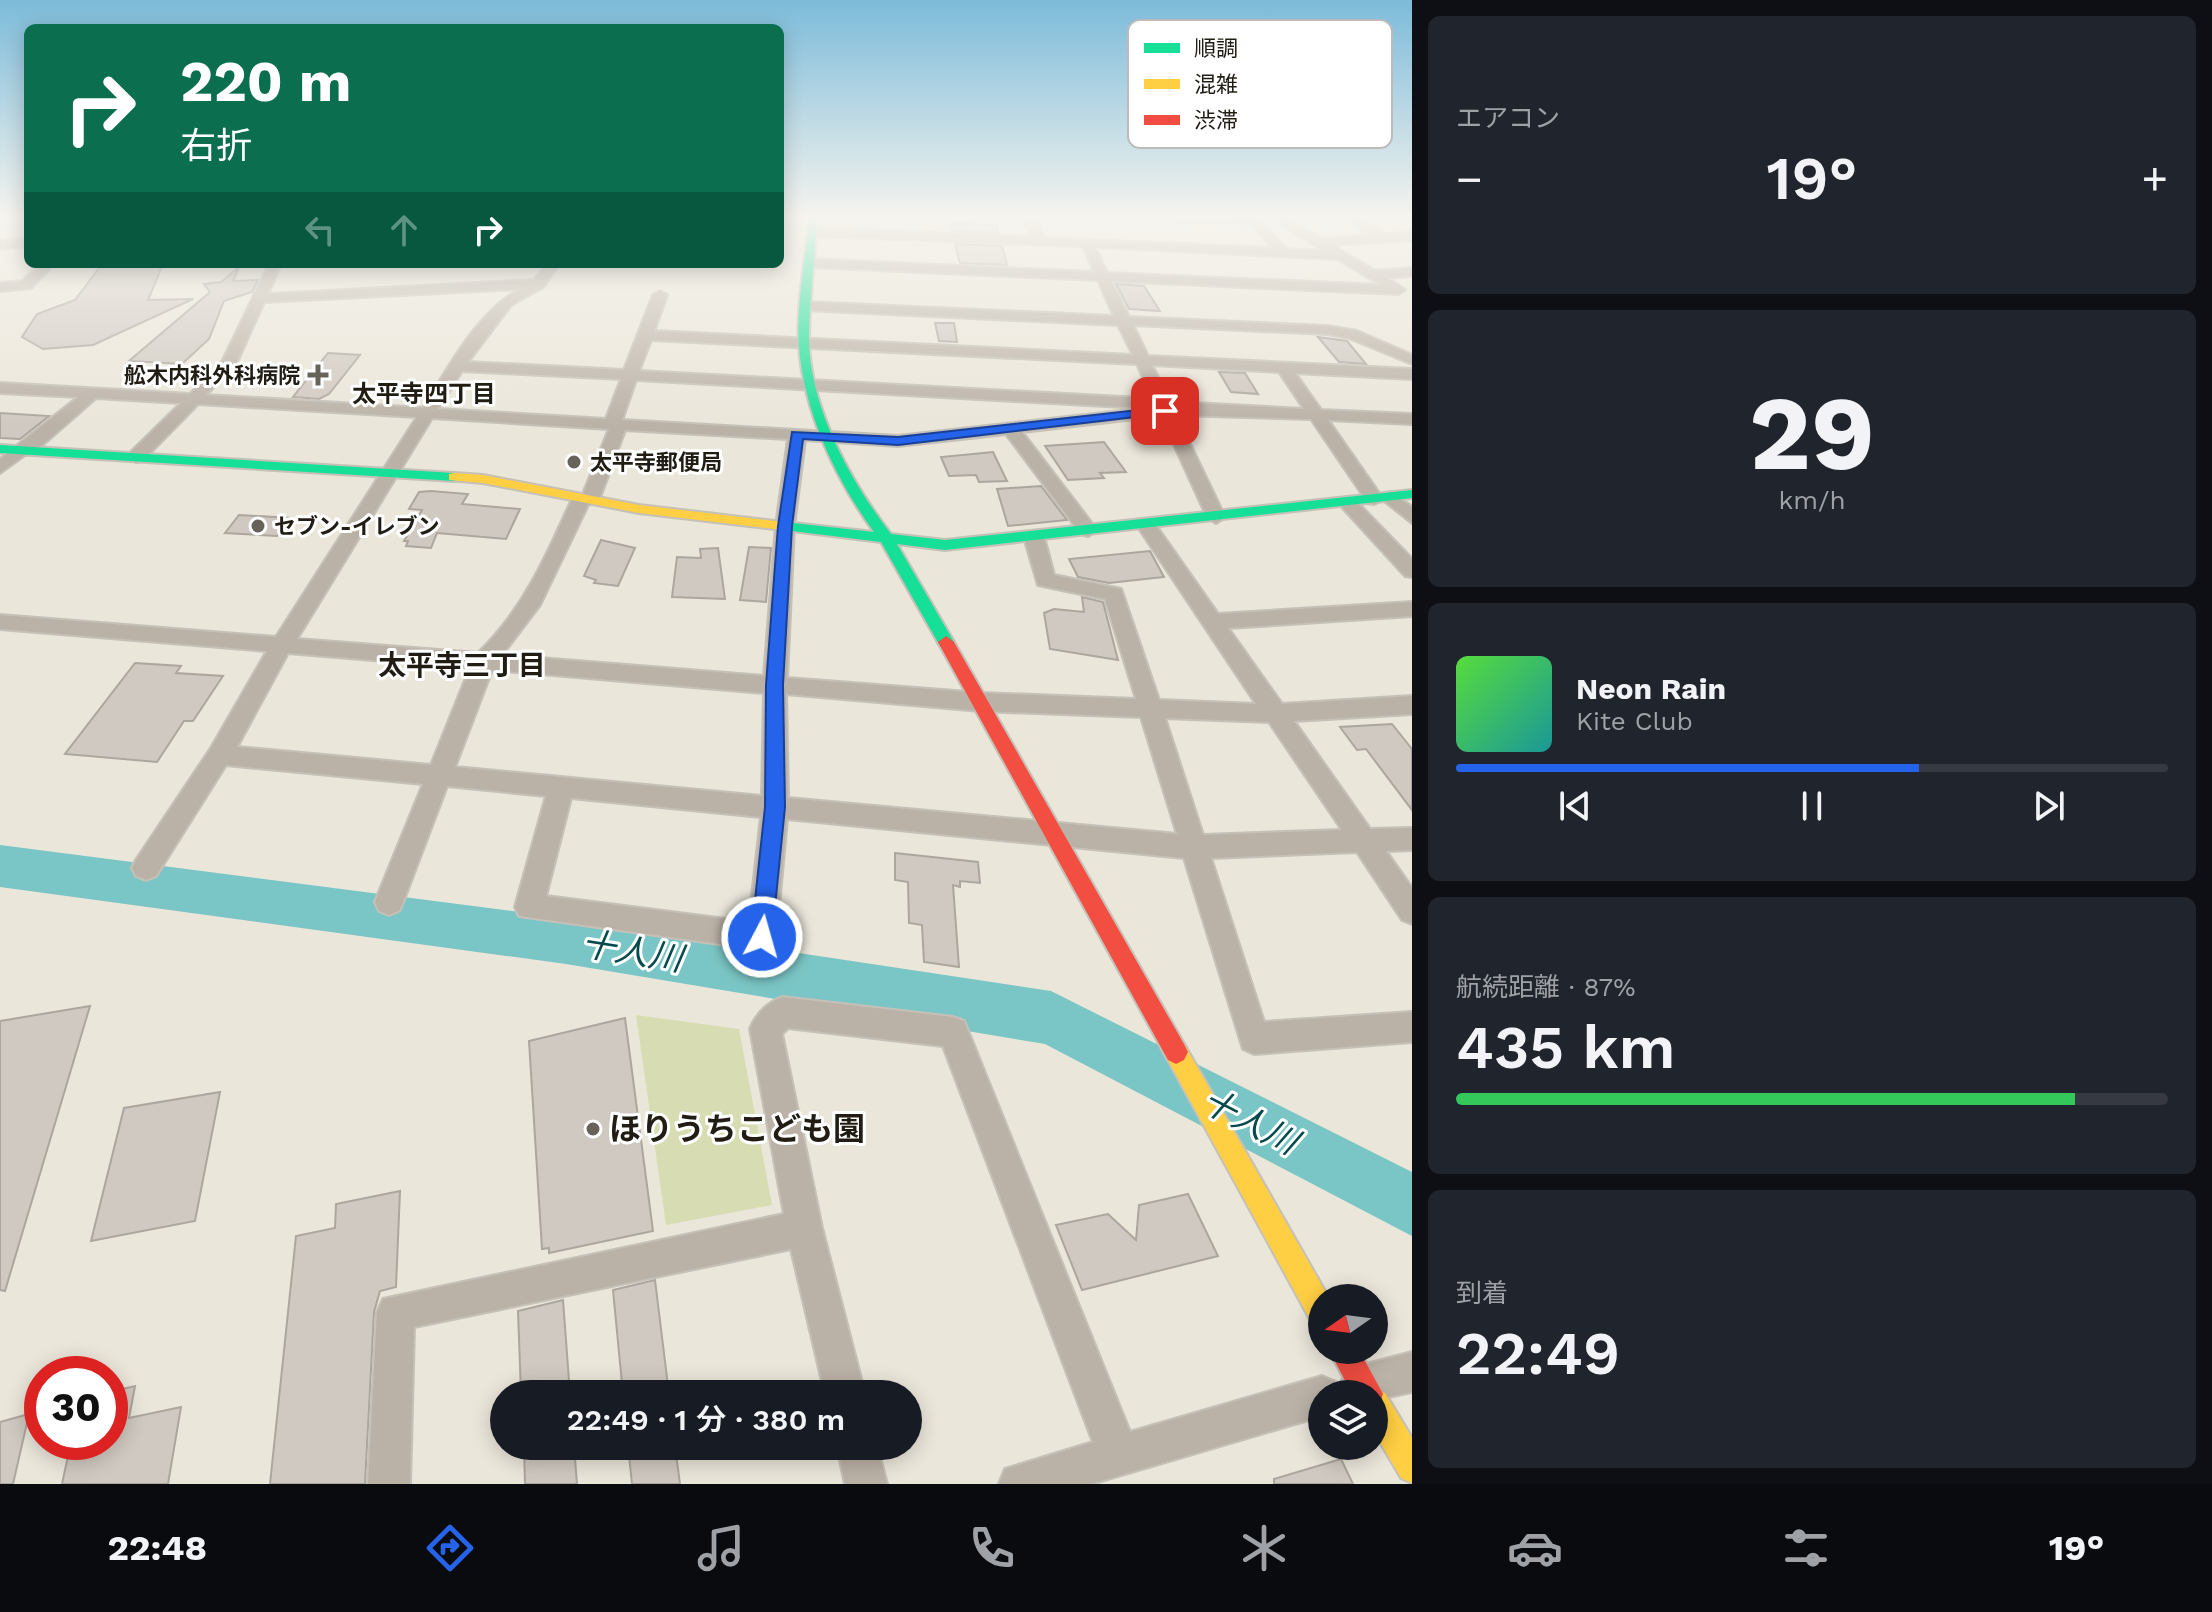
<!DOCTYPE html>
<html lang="ja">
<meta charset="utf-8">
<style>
body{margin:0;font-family:"Work Sans","Noto Sans JP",sans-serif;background:#20242c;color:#f1f3f6;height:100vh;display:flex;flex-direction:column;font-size:30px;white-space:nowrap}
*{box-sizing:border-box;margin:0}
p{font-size:26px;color:#9ea1a6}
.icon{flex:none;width:44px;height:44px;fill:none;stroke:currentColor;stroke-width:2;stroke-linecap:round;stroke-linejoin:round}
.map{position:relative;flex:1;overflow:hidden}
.sheet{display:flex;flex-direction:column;gap:16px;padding:16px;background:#0d0f14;width:800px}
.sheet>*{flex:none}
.hud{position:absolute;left:24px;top:24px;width:760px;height:244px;border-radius:12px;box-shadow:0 4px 20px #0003;background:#0b6e4f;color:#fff;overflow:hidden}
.needle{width:52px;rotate:256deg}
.tools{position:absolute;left:1308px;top:1284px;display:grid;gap:16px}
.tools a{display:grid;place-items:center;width:80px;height:80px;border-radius:50%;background:#171b24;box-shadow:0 4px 20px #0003;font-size:40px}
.speed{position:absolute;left:24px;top:1356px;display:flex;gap:16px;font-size:40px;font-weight:700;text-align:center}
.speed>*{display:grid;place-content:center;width:104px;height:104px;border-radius:50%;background:#171b24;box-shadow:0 4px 20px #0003;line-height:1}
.speed .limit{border:12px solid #d22;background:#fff;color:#111}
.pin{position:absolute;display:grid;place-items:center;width:68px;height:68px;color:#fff;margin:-34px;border-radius:16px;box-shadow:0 4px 12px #0006}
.me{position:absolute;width:88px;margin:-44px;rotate:6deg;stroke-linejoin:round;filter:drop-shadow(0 0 6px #0008)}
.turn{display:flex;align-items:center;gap:28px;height:168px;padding:0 24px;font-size:36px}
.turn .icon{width:104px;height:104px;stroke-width:2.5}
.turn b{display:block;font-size:56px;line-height:68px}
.lanes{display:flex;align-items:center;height:76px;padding:0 24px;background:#0003;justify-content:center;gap:40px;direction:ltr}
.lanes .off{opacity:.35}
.big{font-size:60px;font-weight:600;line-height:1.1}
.sheet .tile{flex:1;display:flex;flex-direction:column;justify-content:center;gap:12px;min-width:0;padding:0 28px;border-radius:12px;background:#20242c}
.sheet .dial{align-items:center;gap:0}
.dial b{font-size:104px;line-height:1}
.song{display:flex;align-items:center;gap:24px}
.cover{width:96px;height:96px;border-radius:12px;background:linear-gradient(135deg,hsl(110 70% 55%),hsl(180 70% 35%))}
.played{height:8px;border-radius:4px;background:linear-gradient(90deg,#2563eb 65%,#363941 65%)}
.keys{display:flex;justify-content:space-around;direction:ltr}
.heat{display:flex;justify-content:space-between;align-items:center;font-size:44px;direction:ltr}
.charge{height:12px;border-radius:6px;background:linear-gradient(90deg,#34c759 87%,#363941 0)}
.trip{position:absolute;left:490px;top:1380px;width:432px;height:80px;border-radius:40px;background:#171b24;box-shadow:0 4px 20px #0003;font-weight:600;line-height:80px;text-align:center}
.menu{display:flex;height:128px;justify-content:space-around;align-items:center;background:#090b0e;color:#9ea1a6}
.menu .icon{width:56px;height:56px}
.menu .active{color:#2563eb}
.menu b{font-size:36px;color:#f1f3f6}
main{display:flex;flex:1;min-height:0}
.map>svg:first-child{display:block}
.green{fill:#d7dcb3}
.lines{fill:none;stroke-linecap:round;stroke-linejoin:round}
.river{fill:#7ac5c5;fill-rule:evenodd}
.building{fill:#d0c9c1;stroke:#aca69e;stroke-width:2}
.street-casing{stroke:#c5c1b8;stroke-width:4}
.fast-casing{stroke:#c5c1b8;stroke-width:4}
.slow-casing{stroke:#c5c1b8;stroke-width:4}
.jam-casing{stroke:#c5c1b8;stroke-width:4}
.street{fill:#bbb2a7;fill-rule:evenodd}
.fast{fill:#16e098;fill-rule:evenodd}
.slow{fill:#ffcf43;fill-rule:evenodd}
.jam{fill:#f24e42;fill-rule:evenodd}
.route{fill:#2563eb;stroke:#184099;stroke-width:2}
.poi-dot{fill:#68635a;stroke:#fff;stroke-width:3}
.labels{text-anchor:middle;stroke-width:6;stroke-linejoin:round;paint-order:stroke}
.far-poi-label{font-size:22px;font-weight:bold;fill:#211d15;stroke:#fff;text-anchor:start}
.far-neighbourhood-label{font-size:24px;font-weight:bold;fill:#211d15;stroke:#fff}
.neighbourhood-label{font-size:28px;font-weight:bold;fill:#211d15;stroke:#fff}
.near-poi-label{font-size:32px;font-weight:bold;fill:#211d15;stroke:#fff;text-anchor:start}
.near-water-label{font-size:34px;font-style:italic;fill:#054a4d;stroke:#fff}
.key{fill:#fff;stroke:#bcbbb9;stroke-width:2}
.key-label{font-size:22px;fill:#211d15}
</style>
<main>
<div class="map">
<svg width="1412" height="1484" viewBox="0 0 1412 1484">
<rect width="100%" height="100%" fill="#ebe6da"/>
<path class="green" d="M636,1015L739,1029L772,1205L666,1225Z"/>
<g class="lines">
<path class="river" d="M0,845L566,918L1051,991L1412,1172V1236L1045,1044L566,964L0,887Z"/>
</g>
<g class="building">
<path d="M951,223L996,225L998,233L952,231Z"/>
<path d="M955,244L1002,246L1007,265L960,263Z"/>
<path d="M102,264H163L148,300L193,299L93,345L43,349L22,337L37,314L75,300Z"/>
<path d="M239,267L233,281L258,280L252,292L224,301L209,339L182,364L129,361L210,292L204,284L221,282Z"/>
<path d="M1116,284L1144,286L1160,311L1129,309Z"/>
<path d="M935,323H954L957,342L939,341Z"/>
<path d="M1318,337L1347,341L1366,364L1339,362Z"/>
<path d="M328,353L360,355L329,394L319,399L293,397Z"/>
<path d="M1219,372L1245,373L1258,394L1231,392Z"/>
<path d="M0,413L49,416L20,439L0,438Z"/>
<path d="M1104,442L1126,472L1100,473L1104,478L1068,480L1045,446Z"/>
<path d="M993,452L1007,481L979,482L976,475L949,476L941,457Z"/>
<path d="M1041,486L1067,520L1008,526L997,489Z"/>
<path d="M431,491L468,494L462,504L520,509L506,539L437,533L431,548L406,546L408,541H404L422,510L409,509L419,492Z"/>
<path d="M239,515L291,518L277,536L225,533Z"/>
<path d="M601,540L635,548L618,586L594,583L596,580L584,576Z"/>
<path d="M749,547L771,548L766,602L740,600Z"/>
<path d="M718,548L725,599L672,597L677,557L701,558L700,549Z"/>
<path d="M1150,551L1164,577L1109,583L1078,577L1069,559Z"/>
<path d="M1082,597L1103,602L1118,660L1050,649L1044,613L1054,609L1084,612Z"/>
<path d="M135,663L181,666L176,673L223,676L193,721H184L157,762L65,754Z"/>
<path d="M1392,724L1412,749V810L1366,749L1357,750L1340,727Z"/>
<path d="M895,853L978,862L980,883L960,881V887L953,885L959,967L924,962L922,925L909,923L908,882L895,880Z"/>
<path d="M90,1006L5,1291L0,1290V1021Z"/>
<path d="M625,1018L653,1231L549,1253V1248L542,1249L529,1041Z"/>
<path d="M220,1092L195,1221L91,1241L124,1108Z"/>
<path d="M400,1191L396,1287L380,1291L374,1312L365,1484H270L296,1236L335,1228L336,1204Z"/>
<path d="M1188,1194L1218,1256L1082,1290L1056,1225L1108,1214L1136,1240L1139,1205Z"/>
<path d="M655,1280L669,1394H623L613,1290Z"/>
<path d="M563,1300L570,1394H521L518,1311Z"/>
<path d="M135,1386L129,1418L181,1407L168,1484H62L71,1442H110V1392Z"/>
<path d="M29,1414L13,1484H0V1422Z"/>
<path d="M524,1446H574L577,1484H525Z"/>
<path d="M628,1446H675L680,1484H632Z"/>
<path d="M1341,1459L1353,1484H1274V1479Z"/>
</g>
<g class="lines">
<g class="street-casing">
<g id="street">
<path d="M1024,218H1036L1044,238L1272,248L1252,224L1163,221L1157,218H1257L1286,249L1324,251L1270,218H1285L1322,239L1371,235L1344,218H1358L1386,234L1412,232V240L1332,245L1375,271L1412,268V276L1387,278L1405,290L1398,294L1111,281L1129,317L1327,326L1357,331L1412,355V364L1349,338L1327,334L1133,325L1148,356L1412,369V379L1295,373L1321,410L1412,414V424L1328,420L1381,496L1390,492L1412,507V523L1383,500L1374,504L1368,503L1311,419L1176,415L1225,517L1216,523L1207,517L1161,416L1022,432L1097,530L1088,536L1081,534L1006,434L898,446L805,440L794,526L787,678L981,693L1136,699L1105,599L1038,585L1024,537L1034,531L1044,537L1054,575L1121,589L1159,700L1256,704L1136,524L1138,520H1152L1218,614L1412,602V616L1228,628L1282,704L1412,696V714L1294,721L1370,829L1412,828V850L1386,851L1412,888V924L1402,920L1357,852L1211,858L1264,1022L1412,1012V1042L1254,1054L1243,1049L1184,858L787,819L776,937L772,946L762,950L519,916L515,907L546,796L447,786L403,902L399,911L389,915L379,911L375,902L423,784L226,765L156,876L146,880L136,876L132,868L136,860L211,748L267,651L0,629V615L276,637L417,417L198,404L142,461L136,462L127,457L130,453L181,403L96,398L32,454L25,455L0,473V459L78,397L0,393V383L190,394L222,362L269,264H281L268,294L534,280L547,264H559L543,287L511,305L468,362L624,370L653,295L660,291L667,295L654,331L1133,355L1118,325L806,310L799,306L806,302L1114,316L1098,280L810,267L804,263L810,259L1094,272L1083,246L813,236L807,232L813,228L1032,237ZM1095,247L1337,259L1382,285L1107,273ZM520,289C477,312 449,367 423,408L206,395L236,364L264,302ZM651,340L1137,364L1156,407L898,436L622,420L636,380L1141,408L1149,403L1141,398L639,371ZM1152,365L1279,372L1304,409L1193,403L1172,406ZM462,371L621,379L606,419L438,409ZM432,418L609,429L583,494L572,499C547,555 523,610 478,653L297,639ZM625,430L788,439L776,526L764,676L502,655L540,605L588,505L599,500ZM288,653L470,668L431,765L237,747ZM492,670L764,693L762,796L455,767ZM786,694L981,711L1141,717L1177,834L788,798ZM1165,718L1269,722L1342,830L1203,835ZM571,798L761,817L749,922L546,896Z"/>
<path d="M28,238V246L0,249V241Z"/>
<path d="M41,264H54L31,288L0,291V283L22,281Z"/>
<path d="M1347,497L1353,498L1412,559V577L1405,576L1341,506L1338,502Z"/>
<path d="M782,997L953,1017L964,1021L1130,1432L1322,1376L1336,1382L1341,1394H1322V1416L1091,1484H999L1005,1469L1093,1442L943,1046L788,1028L782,1034L822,1228L865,1394H825L791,1249L414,1327L410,1484H368L377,1312L383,1299L784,1214L750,1029C756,1014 767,1003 782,997Z"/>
<path d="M1412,1352V1392L1374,1400V1394H1346L1341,1383L1347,1369Z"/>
<path d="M837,1446H877L887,1484H845Z"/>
</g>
</g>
<g class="fast-casing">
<g id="fast">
<path d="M809,218H817C815,259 809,301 809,342C811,410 851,482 891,534L945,540L1412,490V498L945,550L897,544L954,642L946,648L940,646L881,542L784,530L777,526L784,522L874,532C836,480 804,412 799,347C796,307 805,259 809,218Z"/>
<path d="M0,445L454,473L461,477L454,481L0,453Z"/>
</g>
</g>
<g class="slow-casing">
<g id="slow">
<path d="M454,473L483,475L639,505L784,522L791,526L784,530L639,513L483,483L449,480V474Z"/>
<path d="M1176,1040L1184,1044L1329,1298H1322V1327L1312,1323L1168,1060L1164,1052L1168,1044Z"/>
<path d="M1374,1389L1385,1393L1412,1438V1483L1401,1478L1374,1432V1394H1363Z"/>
</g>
</g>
<g class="jam-casing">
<g id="jam">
<path d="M946,636L954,642L1184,1044L1188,1052L1184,1060L1176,1064L1168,1060L938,642Z"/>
<path d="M1329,1350H1359L1383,1394L1379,1405L1374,1406V1394H1352Z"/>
</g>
</g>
<use href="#street" class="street"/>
<use href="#fast" class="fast"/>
<use href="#slow" class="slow"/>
<use href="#jam" class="jam"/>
</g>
<linearGradient id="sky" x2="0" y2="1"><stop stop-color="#7cbbda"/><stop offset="0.51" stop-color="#f6f4ee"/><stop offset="1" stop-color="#f6f4ee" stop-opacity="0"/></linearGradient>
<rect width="1412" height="426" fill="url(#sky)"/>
<path class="route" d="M1165,407L1171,411L1169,413L898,445L803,439L792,526L783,685L785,807L772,937L769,944L762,947L754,944L751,937L765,807L766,685L778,526L792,432L898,437Z"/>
<g class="poi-dot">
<path d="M314 363h8v8h8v8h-8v8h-8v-8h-8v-8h8z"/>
<circle cx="574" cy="462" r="8"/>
<circle cx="258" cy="526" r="8"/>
<circle cx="593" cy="1129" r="8"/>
</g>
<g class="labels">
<g class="far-poi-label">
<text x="300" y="383" text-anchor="end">舩木内科外科病院</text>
<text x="590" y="470">太平寺郵便局</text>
<text x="274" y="534">セブン-イレブン</text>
</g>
<g class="far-neighbourhood-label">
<text x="424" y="402">太平寺四丁目</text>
</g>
<g class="neighbourhood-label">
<text x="462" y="675">太平寺三丁目</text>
</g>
<g class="near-poi-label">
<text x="609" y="1140">ほりうちこども園</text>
</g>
<g class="near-water-label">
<text transform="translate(632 951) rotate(9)" y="12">十人川</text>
<text transform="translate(1250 1121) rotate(27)" y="12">十人川</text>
</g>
</g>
<rect x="1128" y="20" width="264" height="128" rx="12" class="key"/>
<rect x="1144" y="43" width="36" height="10" fill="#16e098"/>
<rect x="1144" y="79" width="36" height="10" fill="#ffcf43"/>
<rect x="1144" y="115" width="36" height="10" fill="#f24e42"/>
<g class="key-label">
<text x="1194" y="56">順調</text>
<text x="1194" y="92">混雑</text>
<text x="1194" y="128">渋滞</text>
</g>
</svg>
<div class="tools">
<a><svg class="needle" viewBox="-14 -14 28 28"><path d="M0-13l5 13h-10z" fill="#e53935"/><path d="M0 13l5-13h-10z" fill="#9ea1a6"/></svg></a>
<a><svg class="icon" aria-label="layers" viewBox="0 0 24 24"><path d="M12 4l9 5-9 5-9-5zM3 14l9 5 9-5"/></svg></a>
</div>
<div class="speed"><div class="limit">30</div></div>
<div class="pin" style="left:1165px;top:411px;background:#d93025"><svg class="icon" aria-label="arrive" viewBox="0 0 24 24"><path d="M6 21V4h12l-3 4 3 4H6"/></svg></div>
<svg class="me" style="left:762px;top:937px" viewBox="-20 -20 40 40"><circle r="17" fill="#2563eb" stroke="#fff" stroke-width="3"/><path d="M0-11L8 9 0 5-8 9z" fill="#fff"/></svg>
<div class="trip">22:49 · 1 分 · 380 m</div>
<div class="hud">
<div class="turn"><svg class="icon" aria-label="right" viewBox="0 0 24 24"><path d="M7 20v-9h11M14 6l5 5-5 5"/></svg><div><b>220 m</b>右折</div></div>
<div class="lanes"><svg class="icon off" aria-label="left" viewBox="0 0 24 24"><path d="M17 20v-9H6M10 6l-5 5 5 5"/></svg><svg class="icon off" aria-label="ahead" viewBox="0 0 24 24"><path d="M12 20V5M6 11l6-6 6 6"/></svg><svg class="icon" aria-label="right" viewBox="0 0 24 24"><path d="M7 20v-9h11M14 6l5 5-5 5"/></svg></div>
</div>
</div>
<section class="sheet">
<div class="tile"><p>エアコン</p>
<div class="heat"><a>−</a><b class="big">19°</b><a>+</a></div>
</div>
<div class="tile dial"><b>29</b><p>km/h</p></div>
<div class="tile">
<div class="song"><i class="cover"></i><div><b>Neon Rain</b><p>Kite Club</p></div></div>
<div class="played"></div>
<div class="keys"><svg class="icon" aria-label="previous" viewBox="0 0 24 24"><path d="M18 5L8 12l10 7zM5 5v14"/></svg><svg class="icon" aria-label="pause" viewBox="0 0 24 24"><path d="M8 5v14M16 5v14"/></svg><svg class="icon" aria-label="next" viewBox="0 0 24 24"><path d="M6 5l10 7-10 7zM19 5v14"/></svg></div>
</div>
<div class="tile"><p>航続距離 · 87%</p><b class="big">435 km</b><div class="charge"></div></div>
<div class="tile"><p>到着</p><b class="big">22:49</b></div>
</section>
</main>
<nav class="menu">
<b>22:48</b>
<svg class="icon active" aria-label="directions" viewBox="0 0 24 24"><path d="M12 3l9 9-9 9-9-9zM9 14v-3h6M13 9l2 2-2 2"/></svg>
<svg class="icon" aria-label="music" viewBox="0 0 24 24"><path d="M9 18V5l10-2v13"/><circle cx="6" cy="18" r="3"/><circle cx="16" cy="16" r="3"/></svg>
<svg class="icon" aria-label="phone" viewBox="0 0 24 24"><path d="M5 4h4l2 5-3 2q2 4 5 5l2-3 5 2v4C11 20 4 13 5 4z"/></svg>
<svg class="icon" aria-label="climate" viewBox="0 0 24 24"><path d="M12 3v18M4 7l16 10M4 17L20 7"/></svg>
<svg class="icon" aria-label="car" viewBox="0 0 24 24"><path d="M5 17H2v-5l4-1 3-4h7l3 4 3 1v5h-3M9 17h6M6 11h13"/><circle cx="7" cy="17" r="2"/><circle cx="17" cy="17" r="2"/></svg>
<svg class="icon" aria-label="filters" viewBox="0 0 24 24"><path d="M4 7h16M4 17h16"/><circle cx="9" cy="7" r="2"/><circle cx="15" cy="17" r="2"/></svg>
<b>19°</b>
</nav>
